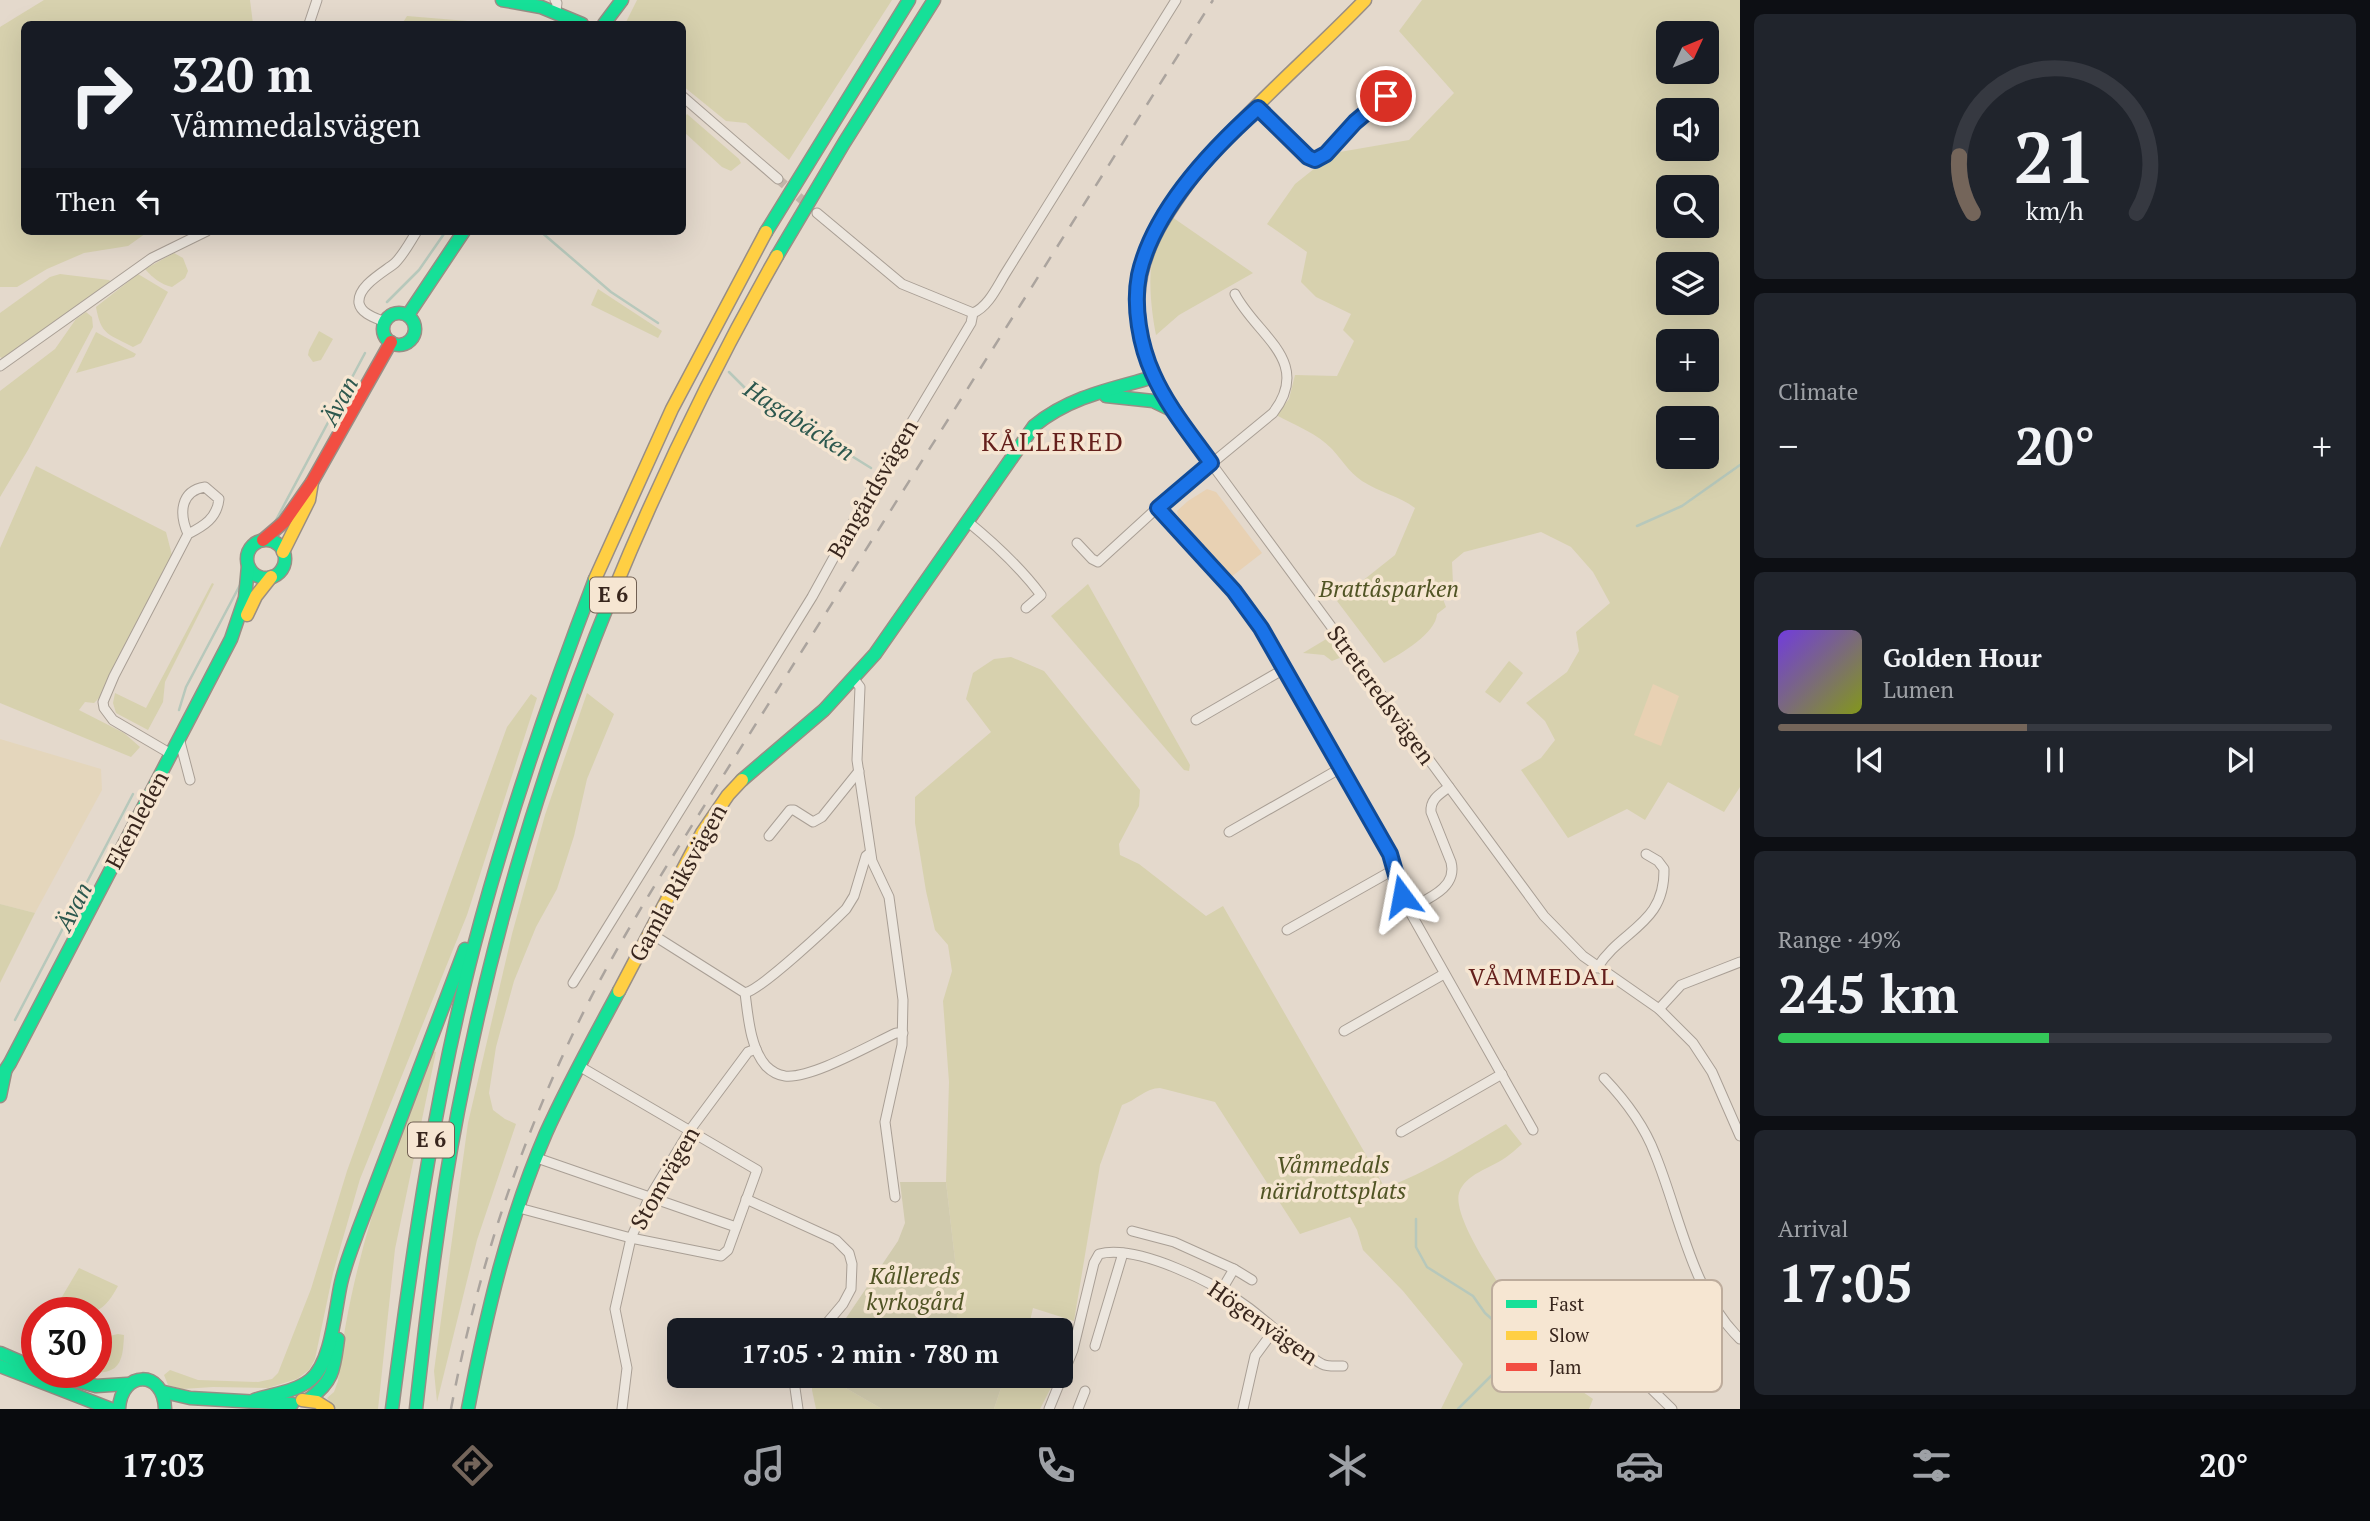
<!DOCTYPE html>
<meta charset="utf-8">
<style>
body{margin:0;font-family:"PT Serif",serif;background:#20242c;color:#f1f3f6;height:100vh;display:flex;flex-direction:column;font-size:26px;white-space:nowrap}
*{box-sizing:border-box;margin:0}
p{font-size:23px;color:#9ea1a6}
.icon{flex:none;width:38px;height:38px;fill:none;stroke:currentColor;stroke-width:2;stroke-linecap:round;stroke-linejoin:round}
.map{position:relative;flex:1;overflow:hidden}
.sheet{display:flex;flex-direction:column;gap:14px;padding:14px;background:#0d0f14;width:630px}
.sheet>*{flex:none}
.guide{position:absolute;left:21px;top:21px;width:665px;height:214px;border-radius:10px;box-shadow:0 7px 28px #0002;background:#171b24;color:#f1f3f6;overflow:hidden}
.needle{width:46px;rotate:46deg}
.buttons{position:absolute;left:1656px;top:21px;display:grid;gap:14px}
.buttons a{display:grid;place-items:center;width:63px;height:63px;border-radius:10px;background:#171b24;box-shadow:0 7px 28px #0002;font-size:35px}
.speed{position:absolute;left:21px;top:1297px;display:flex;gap:14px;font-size:35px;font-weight:700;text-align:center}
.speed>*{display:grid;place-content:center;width:91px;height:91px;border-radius:50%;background:#171b24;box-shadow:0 7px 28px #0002;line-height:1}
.speed .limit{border:10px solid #d22;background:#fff;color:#111}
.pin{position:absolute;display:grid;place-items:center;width:60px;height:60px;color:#fff;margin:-30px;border:4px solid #fff;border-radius:50%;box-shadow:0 2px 7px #0007}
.me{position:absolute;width:77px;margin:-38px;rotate:347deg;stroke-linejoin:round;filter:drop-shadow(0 0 5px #0008)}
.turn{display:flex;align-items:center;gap:24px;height:147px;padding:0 35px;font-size:32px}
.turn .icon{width:91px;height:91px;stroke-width:2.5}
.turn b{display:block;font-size:49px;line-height:60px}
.then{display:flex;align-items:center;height:66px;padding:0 35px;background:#0003;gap:14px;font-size:26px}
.big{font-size:52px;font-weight:800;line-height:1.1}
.sheet .card{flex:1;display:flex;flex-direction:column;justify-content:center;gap:10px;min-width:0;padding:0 24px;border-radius:10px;background:#20242c}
.sheet .dial{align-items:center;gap:0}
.dial svg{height:182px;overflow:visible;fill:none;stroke:#363941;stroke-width:7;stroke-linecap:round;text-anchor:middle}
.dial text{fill:#f1f3f6;stroke:none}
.song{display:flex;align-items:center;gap:21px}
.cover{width:84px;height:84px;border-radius:10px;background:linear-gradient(135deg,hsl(260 70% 55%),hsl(70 70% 35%))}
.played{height:7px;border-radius:4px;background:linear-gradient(90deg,#74655a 45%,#363941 45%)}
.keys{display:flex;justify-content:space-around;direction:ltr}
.heat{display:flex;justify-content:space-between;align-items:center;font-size:38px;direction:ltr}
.charge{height:10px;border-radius:5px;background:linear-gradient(90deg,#34c759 49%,#363941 0)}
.trip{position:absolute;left:667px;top:1318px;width:406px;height:70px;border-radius:10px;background:#171b24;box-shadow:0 7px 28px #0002;font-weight:800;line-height:70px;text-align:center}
.tab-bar{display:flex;height:112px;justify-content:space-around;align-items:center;background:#090b0e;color:#9ea1a6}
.tab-bar .icon{width:49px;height:49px}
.tab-bar .active{color:#74655a}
.tab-bar b{font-size:32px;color:#f1f3f6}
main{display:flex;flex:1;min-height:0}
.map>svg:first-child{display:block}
.farmland{fill:#e4d6bc}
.green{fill:#d7d1ae;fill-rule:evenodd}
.sand{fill:#e8d1b3}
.cemetery{fill:#d1cbae}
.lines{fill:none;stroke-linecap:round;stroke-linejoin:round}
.stream{stroke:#b7c8bb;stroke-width:2.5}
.street-tunnel{stroke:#c2b5a9;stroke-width:9;stroke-dasharray:9 4.5;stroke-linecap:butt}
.street-casing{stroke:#a99f95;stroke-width:11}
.fast-casing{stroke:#998e85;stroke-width:15}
.slow-casing{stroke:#998e85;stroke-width:15}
.jam-casing{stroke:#998e85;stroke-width:15}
.street{stroke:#ece6de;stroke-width:9}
.fast{stroke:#16e098;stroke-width:12}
.slow{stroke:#ffcf43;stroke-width:12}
.jam{stroke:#f24e42;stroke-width:12}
.rail{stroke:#aba49e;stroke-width:2.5;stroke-dasharray:12 12;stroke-linecap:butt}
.route-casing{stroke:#114b97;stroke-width:18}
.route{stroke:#1a73e8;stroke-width:12}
.labels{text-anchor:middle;stroke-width:7;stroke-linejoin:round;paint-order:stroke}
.shield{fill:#f6e6d2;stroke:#716053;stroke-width:2}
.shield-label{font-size:21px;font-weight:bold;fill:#38261d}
.street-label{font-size:23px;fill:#38261d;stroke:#f6e6d2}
.park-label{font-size:23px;font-style:italic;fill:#505424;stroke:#f6e6d2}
.water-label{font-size:24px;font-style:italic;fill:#2c584e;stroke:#f6e6d2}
.neighbourhood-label{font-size:24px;letter-spacing:2px;fill:#65201c;stroke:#f6e6d2}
.quarter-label{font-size:26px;letter-spacing:2px;fill:#65201c;stroke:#f6e6d2}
.key{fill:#f6e6d2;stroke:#bdac9c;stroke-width:2}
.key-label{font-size:19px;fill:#38261d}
</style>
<main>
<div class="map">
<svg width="1740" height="1409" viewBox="0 0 1740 1409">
<rect width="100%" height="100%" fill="#e4d9cc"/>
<path class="farmland" d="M0,739L101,769L102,790L35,913L0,904Z"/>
<g class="green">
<path d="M44,0H250L253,24H24V231H149L128,246L84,253L47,269L17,287H0V27Z"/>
<path d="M637,0H892L789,160L746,123L726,121L683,86L682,24H625Z"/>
<path d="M1422,0H1740V787L1724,812L1668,782L1645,820L1627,809L1568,838L1521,770L1541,758L1555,740L1545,721L1526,703L1567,672L1579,651L1576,632L1610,603L1593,572L1571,547L1541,532L1464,552L1452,562L1453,584L1440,591L1446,607L1437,614C1436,633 1401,654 1384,663L1337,601L1395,555L1415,508C1399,496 1379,492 1362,481C1348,471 1343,461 1332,449C1318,434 1295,425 1276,415L1289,399L1295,375L1337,376L1354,341L1343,330L1351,314L1316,297L1301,282L1307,252L1267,224L1295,184L1334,153L1409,140L1454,93L1399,31ZM1668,33H1706V72H1668ZM1668,110H1706V149H1668ZM1668,187H1706V226H1668ZM1668,264H1706V303H1668ZM1668,341H1706V380H1668ZM1668,418H1706V457H1668Z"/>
<path d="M407,16L504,24H402Z"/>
<path d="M687,114L739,159L741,163L731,171L722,167L683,131V120Z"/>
<path d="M1172,217L1253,273L1179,315L1156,335C1152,315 1148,282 1152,263C1155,247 1165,232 1172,217Z"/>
<path d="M174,253L183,258L188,271L185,278L172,287C160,284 153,278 145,269Z"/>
<path d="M60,274L109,280L111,282L4,359L0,357V313L50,277Z"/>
<path d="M138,274L168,292L141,343L133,347C109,334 101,336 96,307Z"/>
<path d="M598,289L662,331L658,338L591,305Z"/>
<path d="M86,312L92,317L93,327L28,450L0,497V391L55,349L76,319Z"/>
<path d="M319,331L333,339L321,360L313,362L308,355L309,350Z"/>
<path d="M96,332L136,354L134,357L76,373Z"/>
<path d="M36,466L166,532L173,559L101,696L94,703L85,702L79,710L124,733L140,747L131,757L0,703V548Z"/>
<path d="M212,583L214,584L165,682L163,702L148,730L116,713L113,703L115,693L146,708Z"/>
<path d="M1088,584L1190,765L1189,771L1184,770L1051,616Z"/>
<path d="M1328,638L1342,657L1332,661L1324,655L1303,653Z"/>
<path d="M1011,657L1044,671L1140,790L1139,806L1119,844L1120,855L1139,864L1206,916L1223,906L1385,1188C1428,1172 1466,1147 1506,1124L1522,1144C1516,1149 1511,1154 1505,1158C1491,1168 1465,1174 1459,1193C1451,1222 1518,1311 1535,1339C1539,1345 1539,1352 1543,1358C1554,1375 1577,1387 1593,1399L1589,1409H1441L1463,1364L1403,1291L1363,1250L1357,1230L1350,1217L1300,1234L1215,1102L1160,1088C1146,1088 1135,1101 1122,1105L1100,1165L1074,1321L1033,1308L1028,1330H976L957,1317L956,1269L946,1182L949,1082L943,1001L952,971L948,945L935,930L926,891L915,823V797L991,732L966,699L973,673L994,659Z"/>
<path d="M1509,661L1523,673L1500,703L1485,692Z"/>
<path d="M587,693L614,714L587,779L574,836L557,889L536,927L514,981L496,1047L489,1093L493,1110L505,1119L516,1124L477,1240L437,1402L434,1371L468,1123L512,934L545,815Z"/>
<path d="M531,694L537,698L467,915L360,1179L333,1273L315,1359L309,1370L297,1379L268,1388L213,1387L182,1389L168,1385L164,1375L170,1370L198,1380L258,1382L272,1379L278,1373L311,1289L347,1171L507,727Z"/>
<path d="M0,904L35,913L0,983Z"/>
<path d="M429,1050L436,1052L395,1249L378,1409H336L327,1398L334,1392L338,1381C349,1266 390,1158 429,1050Z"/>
<path d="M79,1268L118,1286C100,1320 88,1313 53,1312Z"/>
<path d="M118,1334L124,1335C123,1359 121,1375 92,1372H96V1339Z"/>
<path d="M812,1376H825L882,1409H816L812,1390Z"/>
<path d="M1005,1376H1057L1040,1409H994Z"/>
</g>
<g class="sand">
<path d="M1207,489L1216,492L1262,553L1231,577L1178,516L1177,511L1188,501Z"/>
<path d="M1653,684L1679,696L1661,746L1634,735Z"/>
</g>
<g class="cemetery">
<path d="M900,1182H946L956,1269L957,1317L976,1330H838L898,1241L905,1223Z"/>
<path d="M825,1376H1005L994,1409H882Z"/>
</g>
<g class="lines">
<g class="stream">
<path d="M540,231L611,292L658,323"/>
<path d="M387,302L419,270L446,231"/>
<path d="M729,372L750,393L871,468"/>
<path d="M275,522L365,353"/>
<path d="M1637,526L1682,506L1740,465"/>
<path d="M179,710L186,687L240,585"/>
<path d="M15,1020L133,794"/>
<path d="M1416,1219V1247L1427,1267L1473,1296L1485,1313L1503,1329L1512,1343L1505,1362L1458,1409"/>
</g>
<path class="street-tunnel" d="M778,179L808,205"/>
<g class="street-casing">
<g id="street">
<path d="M555,0L557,3L556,11"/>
<path d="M309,24L317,0"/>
<path d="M682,96L778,179"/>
<path d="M1258,108L1308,157L1315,160L1326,154L1355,122L1386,96"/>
<path d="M817,213L902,284L973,313"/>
<path d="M385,322C376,318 361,314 359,303C357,286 384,272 395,263C404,254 410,242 417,231"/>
<path d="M0,366L152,258L207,231"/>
<path d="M1154,377L1165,396L1211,463L1544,916L1583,956L1659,1009L1693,1043L1712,1072L1740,1136"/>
<path d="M1158,508L1250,611L1390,854C1398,870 1397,887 1405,903L1533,1130"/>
<path d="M967,521C994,543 1020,567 1041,595L1026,608"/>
<path d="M1077,543L1092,559L1098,562L1155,510L1273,413C1313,361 1257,336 1235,294"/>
<path d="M854,679L860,687L857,760L872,861L889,897L903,1000L902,1045L885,1122L895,1197"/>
<path d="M1196,720L1284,669"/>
<path d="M179,738L190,780"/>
<path d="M171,754L113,720L104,708L103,702L114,676L188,534C204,526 217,518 219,499L205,487C180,491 179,514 188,534"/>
<path d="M1229,832L1341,768"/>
<path d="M769,836L790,810H794L813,822L822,817L859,771"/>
<path d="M1409,909C1427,899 1458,888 1451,862L1431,812C1430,799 1440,794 1449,787"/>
<path d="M1287,930L1395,869"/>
<path d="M650,933L745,993C748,1015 750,1048 766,1066C771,1071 778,1075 785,1076C811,1079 870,1045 896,1033H903"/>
<path d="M1597,968C1621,929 1665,925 1664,869L1658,861L1646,854"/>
<path d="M573,983L812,597L871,490L971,323L973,313C988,307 997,287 1005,274L1176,0"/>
<path d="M745,993C762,989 830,925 846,909L854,896L866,856L870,853"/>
<path d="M1659,1009L1681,985L1740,962"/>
<path d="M1344,1031L1444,974"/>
<path d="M1604,1078C1625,1100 1644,1125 1655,1154C1680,1215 1691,1291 1740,1339"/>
<path d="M1401,1132L1502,1074"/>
<path d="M537,1158L736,1227"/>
<path d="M746,1199L836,1240L849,1253L852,1264L851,1289L843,1304L821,1330"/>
<path d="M519,1208L631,1238L721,1256L728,1250L757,1170L579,1066"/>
<path d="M1132,1231L1174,1242L1234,1269"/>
<path d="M1221,1291L1234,1269L1252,1280"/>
<path d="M1095,1346L1123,1253"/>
<path d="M1629,1367L1672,1409"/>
<path d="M797,1376L795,1388L798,1409"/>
<path d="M622,1409L627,1368L615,1309L631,1238L649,1198L690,1130L748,1052L756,1049"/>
<path d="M1049,1409L1073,1350L1094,1263L1099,1254C1138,1244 1217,1284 1249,1308C1270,1324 1300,1352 1322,1364C1328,1367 1336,1366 1343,1366"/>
<path d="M1078,1409L1085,1391"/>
<path d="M1243,1409L1255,1356L1275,1329"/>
</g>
</g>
<g class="fast-casing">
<g id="fast">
<path d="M502,0L541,7L582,24"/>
<path d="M604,24L622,0"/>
<path d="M766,232L909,0"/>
<path d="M777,256L844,143L934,0"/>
<circle cx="399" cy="329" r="16"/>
<path d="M408,315L464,231"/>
<path d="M1106,396L1153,401L1176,412"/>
<circle cx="266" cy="559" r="19"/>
<path d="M742,780L824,710L875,654L1034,426C1069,397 1111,389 1154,377C1132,320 1131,275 1163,221"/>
<path d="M0,1078L10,1063L231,639L245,598L248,566"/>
<path d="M0,1096L5,1072"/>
<path d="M0,1353L37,1369"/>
<path d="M0,1366L111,1409"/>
<path d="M45,1372L96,1386L127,1384"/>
<path d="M164,1392L190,1398L292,1404"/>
<path d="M309,1399C334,1381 334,1368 338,1339"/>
<path d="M254,1400C272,1394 295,1392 310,1380C332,1363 335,1309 341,1283C345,1265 352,1248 358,1231L465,949"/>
<path d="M119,1409C121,1370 164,1369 165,1409"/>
<path d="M392,1409C413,1245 437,1080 481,920C513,804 552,691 595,579"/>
<path d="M416,1409C427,1309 439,1209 458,1111C492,934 544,761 612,595"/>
<path d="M468,1409C486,1315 508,1221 546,1133C568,1084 594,1038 619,991"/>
</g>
</g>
<g class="slow-casing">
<g id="slow">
<path d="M1163,221C1214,135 1296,72 1365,0"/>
<path d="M283,552L309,500L312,482"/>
<path d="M595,579L672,409L766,232"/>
<path d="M612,595C660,478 715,365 777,256"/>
<path d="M247,615L256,596L271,577"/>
<path d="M619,991L702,833L728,795L742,780"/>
<path d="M302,1400L317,1402L328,1409"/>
</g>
</g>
<g class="jam-casing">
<path id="jam" d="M263,540L284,522L312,482L391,342"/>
</g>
<use href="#street" class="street"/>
<use href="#fast" class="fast"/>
<use href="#slow" class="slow"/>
<use href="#jam" class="jam"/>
<path class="rail" d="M451,1409C475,1282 514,1159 569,1042C609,956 661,875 711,795L1213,0"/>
</g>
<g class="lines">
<g class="route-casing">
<path id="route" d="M1386,96L1355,122L1326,154L1315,160L1308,157L1258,108C1211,150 1153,211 1139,275C1133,306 1140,346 1153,374C1167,406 1191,435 1211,463L1158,508L1234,591L1261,628L1390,854L1402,896"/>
</g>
<use href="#route" class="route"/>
</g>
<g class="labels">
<g class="shield">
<rect x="590" y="577.5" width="46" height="35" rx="5"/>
<rect x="408" y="1122.5" width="46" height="35" rx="5"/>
</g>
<g class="shield-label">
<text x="613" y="602">E 6</text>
<text x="431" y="1147">E 6</text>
</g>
<g class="street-label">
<text transform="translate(873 489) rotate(-60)" y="8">Bangårdsvägen</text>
<text transform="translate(1381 695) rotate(54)" y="8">Streteredsvägen</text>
<text transform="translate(137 820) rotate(-62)" y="8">Ekenleden</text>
<text transform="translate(678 883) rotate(-61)" y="8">Gamla Riksvägen</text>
<text transform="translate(665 1178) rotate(-60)" y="8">Stomvägen</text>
<text transform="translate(1263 1323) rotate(35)" y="8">Högenvägen</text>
</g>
<g class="park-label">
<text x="1389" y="597">Brattåsparken</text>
<text x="1333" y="1173">Våmmedals<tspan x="1333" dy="26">näridrottsplats</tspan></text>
<text x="915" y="1284">Kållereds<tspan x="915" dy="26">kyrkogård</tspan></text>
</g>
<g class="water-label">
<text transform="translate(340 401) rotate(-62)" y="8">Ävan</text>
<text transform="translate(799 421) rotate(33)" y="8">Hagabäcken</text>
<text transform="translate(74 907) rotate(-63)" y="8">Ävan</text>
</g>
<g class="neighbourhood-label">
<text x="1542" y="985">VÅMMEDAL</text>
</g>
<g class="quarter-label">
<text x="1053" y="451">KÅLLERED</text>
</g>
</g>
<rect x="1492" y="1280" width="230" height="112" rx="10" class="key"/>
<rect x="1506" y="1300" width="31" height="8" fill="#16e098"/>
<rect x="1506" y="1331" width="31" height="9" fill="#ffcf43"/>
<rect x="1506" y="1363" width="31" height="8" fill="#f24e42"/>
<g class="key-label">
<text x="1549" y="1311">Fast</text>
<text x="1549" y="1342">Slow</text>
<text x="1549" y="1374">Jam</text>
</g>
</svg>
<div class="buttons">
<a><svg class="needle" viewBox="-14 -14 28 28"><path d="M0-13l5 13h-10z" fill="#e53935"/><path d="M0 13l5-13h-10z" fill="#9ea1a6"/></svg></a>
<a><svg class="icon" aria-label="sound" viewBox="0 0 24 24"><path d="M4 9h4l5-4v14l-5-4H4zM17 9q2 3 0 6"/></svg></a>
<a><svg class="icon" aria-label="search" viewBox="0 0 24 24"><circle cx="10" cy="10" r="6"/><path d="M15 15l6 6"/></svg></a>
<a><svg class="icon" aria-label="layers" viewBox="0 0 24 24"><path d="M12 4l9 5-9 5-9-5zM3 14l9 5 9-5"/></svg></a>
<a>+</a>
<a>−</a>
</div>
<div class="speed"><div class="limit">30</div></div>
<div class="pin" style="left:1386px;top:96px;background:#d93025"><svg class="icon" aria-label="arrive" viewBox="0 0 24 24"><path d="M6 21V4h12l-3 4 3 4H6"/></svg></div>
<svg class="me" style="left:1402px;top:896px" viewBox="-20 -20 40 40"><path d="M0-17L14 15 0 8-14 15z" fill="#1a73e8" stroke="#fff" stroke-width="4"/></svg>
<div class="trip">17:05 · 2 min · 780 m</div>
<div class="guide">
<div class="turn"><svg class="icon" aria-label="right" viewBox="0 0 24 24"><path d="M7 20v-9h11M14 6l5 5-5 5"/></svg><div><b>320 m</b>Våmmedalsvägen</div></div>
<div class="then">Then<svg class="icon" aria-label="left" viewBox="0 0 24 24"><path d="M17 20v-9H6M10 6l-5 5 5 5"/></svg></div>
</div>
</div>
<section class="sheet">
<div class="card dial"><svg viewBox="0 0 100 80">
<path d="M14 69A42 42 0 1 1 86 69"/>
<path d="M14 69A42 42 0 0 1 8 44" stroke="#74655a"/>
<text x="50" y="56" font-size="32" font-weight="700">21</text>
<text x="50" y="72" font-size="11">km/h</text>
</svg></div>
<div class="card"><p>Climate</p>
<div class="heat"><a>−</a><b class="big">20°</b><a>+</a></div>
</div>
<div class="card">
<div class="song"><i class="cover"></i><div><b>Golden Hour</b><p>Lumen</p></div></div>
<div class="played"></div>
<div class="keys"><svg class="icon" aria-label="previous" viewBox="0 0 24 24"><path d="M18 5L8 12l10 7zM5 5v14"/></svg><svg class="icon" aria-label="pause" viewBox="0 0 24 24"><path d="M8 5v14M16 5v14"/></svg><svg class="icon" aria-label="next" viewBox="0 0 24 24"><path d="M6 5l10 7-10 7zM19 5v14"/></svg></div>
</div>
<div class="card"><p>Range · 49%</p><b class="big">245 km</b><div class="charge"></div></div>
<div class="card"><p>Arrival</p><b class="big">17:05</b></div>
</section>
</main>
<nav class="tab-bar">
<b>17:03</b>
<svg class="icon active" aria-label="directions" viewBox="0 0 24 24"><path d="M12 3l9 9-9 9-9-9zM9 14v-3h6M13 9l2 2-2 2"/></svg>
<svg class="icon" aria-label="music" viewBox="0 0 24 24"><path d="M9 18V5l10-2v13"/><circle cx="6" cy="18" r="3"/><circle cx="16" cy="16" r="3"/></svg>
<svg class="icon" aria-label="phone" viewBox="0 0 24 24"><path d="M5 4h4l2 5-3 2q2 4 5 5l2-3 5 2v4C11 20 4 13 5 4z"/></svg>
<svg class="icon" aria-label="climate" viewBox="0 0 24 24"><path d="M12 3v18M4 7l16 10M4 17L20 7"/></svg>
<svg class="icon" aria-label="car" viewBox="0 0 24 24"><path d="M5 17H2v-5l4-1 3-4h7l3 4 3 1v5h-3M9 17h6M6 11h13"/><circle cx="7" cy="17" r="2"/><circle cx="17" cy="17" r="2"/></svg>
<svg class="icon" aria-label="filters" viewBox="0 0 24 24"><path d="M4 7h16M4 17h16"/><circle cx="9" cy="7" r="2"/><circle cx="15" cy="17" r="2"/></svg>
<b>20°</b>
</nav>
